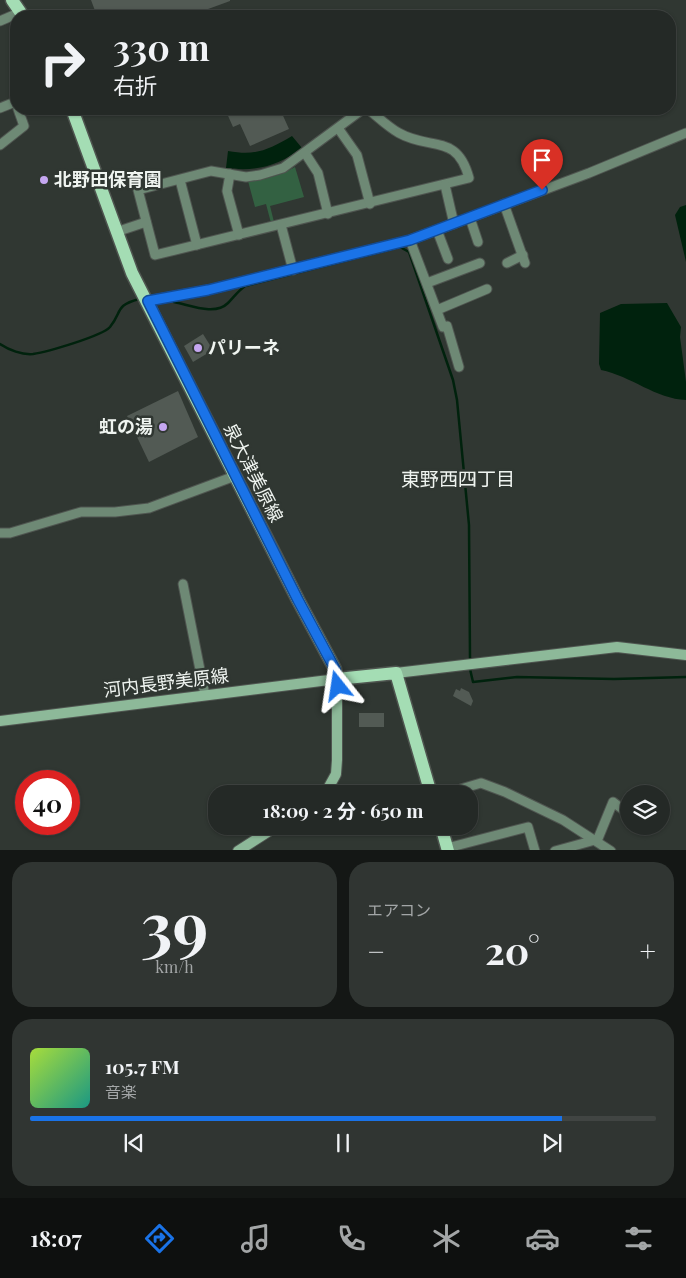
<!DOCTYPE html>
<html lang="ja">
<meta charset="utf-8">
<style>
body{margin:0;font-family:"Playfair Display","Noto Sans JP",serif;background:#303532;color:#f1f3f6;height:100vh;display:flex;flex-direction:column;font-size:19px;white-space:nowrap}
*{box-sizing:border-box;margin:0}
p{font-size:16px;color:#a3a6a7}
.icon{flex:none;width:28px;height:28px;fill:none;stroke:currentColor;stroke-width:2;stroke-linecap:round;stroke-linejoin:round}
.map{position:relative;height:850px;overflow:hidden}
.sheet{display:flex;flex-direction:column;gap:12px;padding:12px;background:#141715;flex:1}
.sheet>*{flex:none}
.banner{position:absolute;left:10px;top:10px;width:666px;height:105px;border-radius:20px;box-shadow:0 1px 4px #0004,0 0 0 1px #414543;background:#242926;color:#f1f3f6;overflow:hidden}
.controls{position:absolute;left:620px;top:785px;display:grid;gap:10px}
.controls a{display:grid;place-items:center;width:50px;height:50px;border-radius:50%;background:#242926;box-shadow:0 1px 4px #0004,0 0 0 1px #414543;font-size:25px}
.speed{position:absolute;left:15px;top:770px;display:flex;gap:10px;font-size:25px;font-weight:700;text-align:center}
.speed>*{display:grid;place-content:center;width:65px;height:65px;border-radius:50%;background:#242926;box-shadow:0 1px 4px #0004,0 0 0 1px #414543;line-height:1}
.speed .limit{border:8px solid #d22;background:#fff;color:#111}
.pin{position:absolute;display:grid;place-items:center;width:42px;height:42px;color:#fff;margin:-51px -21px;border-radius:50% 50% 50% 0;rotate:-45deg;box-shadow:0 0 5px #0007}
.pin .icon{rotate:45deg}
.me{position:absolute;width:55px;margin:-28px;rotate:345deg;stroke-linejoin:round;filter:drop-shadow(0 0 4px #0008)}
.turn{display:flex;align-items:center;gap:18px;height:105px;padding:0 20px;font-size:22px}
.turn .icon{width:65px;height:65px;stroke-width:2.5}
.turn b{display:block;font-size:35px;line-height:42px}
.big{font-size:38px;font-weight:700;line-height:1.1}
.sheet .tile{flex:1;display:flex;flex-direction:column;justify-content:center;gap:8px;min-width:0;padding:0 18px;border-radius:20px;background:#303532}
.sheet .dial{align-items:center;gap:0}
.dial b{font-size:65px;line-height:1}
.song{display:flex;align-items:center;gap:15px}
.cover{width:60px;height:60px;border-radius:8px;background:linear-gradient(135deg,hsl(80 70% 55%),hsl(170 70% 35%))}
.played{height:5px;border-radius:2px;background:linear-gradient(90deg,#1a73e8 85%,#414543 85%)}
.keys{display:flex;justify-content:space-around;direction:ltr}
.heat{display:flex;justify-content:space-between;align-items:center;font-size:28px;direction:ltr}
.sheet .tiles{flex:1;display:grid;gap:12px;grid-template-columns:1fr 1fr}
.tile:last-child{grid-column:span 2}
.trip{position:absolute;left:208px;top:785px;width:270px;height:50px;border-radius:20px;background:#242926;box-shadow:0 1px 4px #0004,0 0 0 1px #414543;font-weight:700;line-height:50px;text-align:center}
.tab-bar{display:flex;height:80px;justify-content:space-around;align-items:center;background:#0e100f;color:#a3a6a7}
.tab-bar .icon{width:35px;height:35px}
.tab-bar .active{color:#1a73e8}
.tab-bar b{font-size:22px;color:#f1f3f6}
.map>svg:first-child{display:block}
.green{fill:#336142}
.water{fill:#00220d}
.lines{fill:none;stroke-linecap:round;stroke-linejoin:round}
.stream{stroke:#00220d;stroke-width:2.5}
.building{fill:#525a54}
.street-casing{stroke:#4f5550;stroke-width:11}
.secondary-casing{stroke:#4f5550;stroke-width:12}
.primary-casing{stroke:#4f5550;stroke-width:15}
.street{stroke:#6e8975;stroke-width:9}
.secondary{stroke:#8db999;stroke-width:10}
.primary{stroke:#a4ddb4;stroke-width:12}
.route-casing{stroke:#114b97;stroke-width:12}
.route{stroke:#1a73e8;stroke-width:9}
.poi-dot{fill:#c5a7f1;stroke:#303732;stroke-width:2}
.labels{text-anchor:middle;stroke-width:5;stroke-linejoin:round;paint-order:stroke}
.poi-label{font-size:18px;font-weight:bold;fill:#eff4f0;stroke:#303732;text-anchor:start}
.street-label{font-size:18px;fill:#eff4f0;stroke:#303732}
.neighbourhood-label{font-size:19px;fill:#eff4f0;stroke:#303732}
</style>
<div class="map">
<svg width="686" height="851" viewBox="0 0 686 851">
<rect width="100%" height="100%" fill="#303732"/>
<path class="green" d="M295,167L304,197L270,206L274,222L271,223L266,204L255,207L248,181C265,180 281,175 295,167Z"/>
<g class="water">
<path d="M292,136L302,148C278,166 256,172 226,168L228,151C256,156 268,150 292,136Z"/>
<path d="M686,205V262L675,215L680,207Z"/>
<path d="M667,303L681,327L680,337L686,382V400C656,399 631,376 601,370L599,364L600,313L621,304Z"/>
</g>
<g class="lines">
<g class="stream">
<path d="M174,302C190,305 215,316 228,303C234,297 238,291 245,286L400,247L409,252L453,380L457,400L469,525L470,658"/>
<path d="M0,344C9,350 22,355 33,354C47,352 102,336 110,327C123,311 114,306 139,299"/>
<path d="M470,669L473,682L517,677L614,679L686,677"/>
</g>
</g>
<g class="building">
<path d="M91,0H230V1L189,16H97Z"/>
<path d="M225,109H280L289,129L250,146L240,124L233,127Z"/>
<path d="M203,334L213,350L193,362L184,346Z"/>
<path d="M178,391L198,437L149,462L127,416Z"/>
<path d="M461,688L469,692L473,701L471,706L453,696L456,689L460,691Z"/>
<rect x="359" y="713" width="25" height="14"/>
</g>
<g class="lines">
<g class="street-casing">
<g id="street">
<path d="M0,21L21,12"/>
<path d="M0,108L15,102L16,104"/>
<path d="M363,109L283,168L260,175L246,177L211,171L138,190L155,255L469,178C457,133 431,151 399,133C388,127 378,117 368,109"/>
<path d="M338,128L357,155L370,204"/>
<path d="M0,145L24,126L18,109"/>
<path d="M305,153L318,173L328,214"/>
<path d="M230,174L227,191L239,235"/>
<path d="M180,180L197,245"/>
<path d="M445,185L454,224"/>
<path d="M504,204L525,263"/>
<path d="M470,218L478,242"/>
<path d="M281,225L293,270"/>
<path d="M437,230L448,259"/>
<path d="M116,232L146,222"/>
<path d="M410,240L443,327L447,326L459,367"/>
<path d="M507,263L523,255"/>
<path d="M427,283L480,263"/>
<path d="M147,301L208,290L410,240L589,173L686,133"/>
<path d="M437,310L487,289"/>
<path d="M0,533H10L81,512H115L149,508L235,476"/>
<path d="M183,584L205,695"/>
<path d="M444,794L481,783L505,792L563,820L611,851"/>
<path d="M597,841L613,802L629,814"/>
<path d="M447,848L528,827L535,851"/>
<path d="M555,851L595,840"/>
</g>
</g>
<g class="secondary-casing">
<g id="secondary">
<path d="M396,673L617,647L686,655"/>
<path d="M0,721L337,679V760L336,774L325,794"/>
<path d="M238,851L277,826"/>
</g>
</g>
<g class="primary-casing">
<g id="primary">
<path d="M12,0L23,16"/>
<path d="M72,109L132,273L298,600L335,669L337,679L396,673L431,794"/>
<path d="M441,826L448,851"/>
</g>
</g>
<use href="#street" class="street"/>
<use href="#secondary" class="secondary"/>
<use href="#primary" class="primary"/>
</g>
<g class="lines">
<g class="route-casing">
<path id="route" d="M338,686L335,669L298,600L148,301L208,290L410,240L542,190"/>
</g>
<use href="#route" class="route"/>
</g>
<g class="poi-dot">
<circle cx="44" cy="180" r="5"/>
<circle cx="198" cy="348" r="5"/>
<circle cx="163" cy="427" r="5"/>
</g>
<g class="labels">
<g class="poi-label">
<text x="54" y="186">北野田保育園</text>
<text x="208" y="354">パリーネ</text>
<text x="153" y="433" text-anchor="end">虹の湯</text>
</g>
<g class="street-label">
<text transform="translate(253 473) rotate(63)" y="6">泉大津美原線</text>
<text transform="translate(166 683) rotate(-7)" y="6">河内長野美原線</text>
</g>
<g class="neighbourhood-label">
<text x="458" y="486">東野西四丁目</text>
</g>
</g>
</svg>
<div class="controls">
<a><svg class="icon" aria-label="layers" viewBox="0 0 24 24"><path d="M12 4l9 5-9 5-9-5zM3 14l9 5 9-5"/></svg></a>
</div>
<div class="speed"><div class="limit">40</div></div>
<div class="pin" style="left:542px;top:190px;background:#d93025"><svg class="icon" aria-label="arrive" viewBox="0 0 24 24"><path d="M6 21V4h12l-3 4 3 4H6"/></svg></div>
<svg class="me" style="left:338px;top:686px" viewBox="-20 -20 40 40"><path d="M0-17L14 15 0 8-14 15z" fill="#1a73e8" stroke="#fff" stroke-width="4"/></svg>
<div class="trip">18:09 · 2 分 · 650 m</div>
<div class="banner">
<div class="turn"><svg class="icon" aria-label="right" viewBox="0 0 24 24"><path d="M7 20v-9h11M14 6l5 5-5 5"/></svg><div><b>330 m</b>右折</div></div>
</div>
</div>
<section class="sheet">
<div class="tiles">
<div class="tile dial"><b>39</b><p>km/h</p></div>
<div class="tile"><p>エアコン</p>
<div class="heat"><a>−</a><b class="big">20°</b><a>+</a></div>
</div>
<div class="tile">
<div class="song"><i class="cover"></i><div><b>105.7 FM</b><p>音楽</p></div></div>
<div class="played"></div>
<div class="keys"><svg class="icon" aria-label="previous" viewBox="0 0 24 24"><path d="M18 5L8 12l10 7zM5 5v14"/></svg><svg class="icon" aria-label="pause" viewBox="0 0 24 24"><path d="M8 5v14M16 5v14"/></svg><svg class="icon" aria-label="next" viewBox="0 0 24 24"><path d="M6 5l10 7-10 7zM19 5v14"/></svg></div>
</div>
</div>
</section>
<nav class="tab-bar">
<b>18:07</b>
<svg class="icon active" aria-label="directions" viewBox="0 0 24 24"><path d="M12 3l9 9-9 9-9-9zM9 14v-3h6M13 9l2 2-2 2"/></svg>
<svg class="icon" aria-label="music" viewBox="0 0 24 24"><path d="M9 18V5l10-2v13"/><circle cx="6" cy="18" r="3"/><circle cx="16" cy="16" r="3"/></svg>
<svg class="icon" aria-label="phone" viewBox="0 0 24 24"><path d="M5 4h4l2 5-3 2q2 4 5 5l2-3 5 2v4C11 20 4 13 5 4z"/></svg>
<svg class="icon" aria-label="climate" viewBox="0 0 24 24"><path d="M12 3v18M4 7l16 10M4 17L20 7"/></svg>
<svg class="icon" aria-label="car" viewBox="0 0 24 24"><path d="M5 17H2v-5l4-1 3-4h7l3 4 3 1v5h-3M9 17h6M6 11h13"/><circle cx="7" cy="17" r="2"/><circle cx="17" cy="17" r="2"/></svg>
<svg class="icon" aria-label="filters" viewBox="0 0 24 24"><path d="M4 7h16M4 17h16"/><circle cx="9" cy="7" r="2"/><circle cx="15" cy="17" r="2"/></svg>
</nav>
